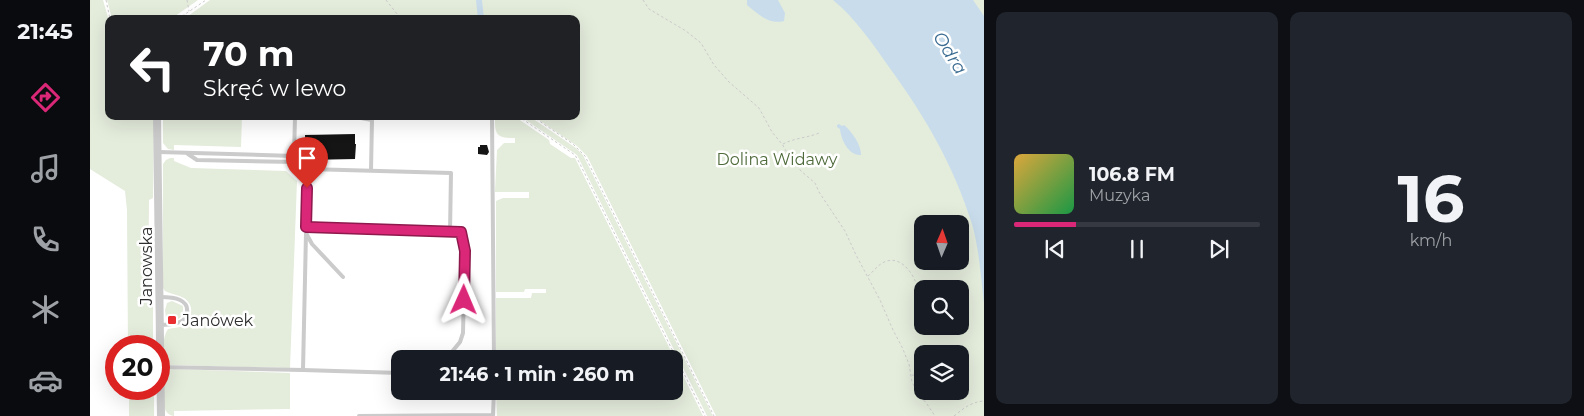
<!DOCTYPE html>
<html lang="pl">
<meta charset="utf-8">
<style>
body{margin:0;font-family:Montserrat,sans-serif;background:#20242c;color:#f1f3f6;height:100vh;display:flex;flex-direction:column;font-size:19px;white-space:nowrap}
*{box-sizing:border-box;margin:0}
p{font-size:16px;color:#9ea1a6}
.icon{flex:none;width:28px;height:28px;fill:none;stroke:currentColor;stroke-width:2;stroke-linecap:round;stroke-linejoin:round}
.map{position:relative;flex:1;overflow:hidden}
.side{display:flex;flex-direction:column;gap:12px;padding:12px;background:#0d0f14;width:600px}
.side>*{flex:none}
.hud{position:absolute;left:15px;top:15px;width:475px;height:105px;border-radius:10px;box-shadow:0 5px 20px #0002;background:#202124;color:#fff;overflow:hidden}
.needle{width:32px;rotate:2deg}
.controls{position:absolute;left:824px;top:215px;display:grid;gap:10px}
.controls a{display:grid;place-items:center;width:55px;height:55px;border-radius:10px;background:#171b24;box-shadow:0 5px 20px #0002;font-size:25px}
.speed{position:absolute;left:15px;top:335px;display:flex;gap:10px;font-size:25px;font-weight:700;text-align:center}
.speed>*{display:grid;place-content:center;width:65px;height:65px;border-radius:50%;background:#171b24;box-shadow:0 5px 20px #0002;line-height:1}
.speed .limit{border:8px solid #d22;background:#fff;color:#111}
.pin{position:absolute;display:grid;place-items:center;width:42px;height:42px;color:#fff;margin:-51px -21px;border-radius:50% 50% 50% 0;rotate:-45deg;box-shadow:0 0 5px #0007}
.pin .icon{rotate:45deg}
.me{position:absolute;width:55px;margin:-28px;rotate:1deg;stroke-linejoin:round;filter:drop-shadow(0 0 4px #0008)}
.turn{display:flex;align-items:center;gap:18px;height:105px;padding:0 15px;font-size:22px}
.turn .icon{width:65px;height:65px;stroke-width:2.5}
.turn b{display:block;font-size:35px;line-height:42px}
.side .tile{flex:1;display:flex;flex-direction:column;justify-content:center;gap:8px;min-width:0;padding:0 18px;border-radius:10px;background:#20242c}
.side .dial{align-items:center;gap:0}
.dial b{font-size:65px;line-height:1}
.song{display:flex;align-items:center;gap:15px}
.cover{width:60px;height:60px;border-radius:8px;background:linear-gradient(135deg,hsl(40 70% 55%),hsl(140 70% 35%))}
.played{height:5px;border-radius:2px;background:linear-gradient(90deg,#db2777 25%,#363941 25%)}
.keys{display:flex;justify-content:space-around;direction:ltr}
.side .tiles{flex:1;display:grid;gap:12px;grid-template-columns:repeat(2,1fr)}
.trip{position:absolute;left:301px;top:350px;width:292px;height:50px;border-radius:10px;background:#171b24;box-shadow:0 5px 20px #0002;font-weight:700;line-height:50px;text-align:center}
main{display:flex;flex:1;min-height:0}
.dock{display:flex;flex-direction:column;width:90px;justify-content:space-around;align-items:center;background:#090b0e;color:#9ea1a6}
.dock .icon{width:35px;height:35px}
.dock .active{color:#db2777}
.dock b{font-size:22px;color:#f1f3f6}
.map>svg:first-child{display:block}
.green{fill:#e4ecdc;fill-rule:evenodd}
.water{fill:#c8dcec}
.building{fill:#151515}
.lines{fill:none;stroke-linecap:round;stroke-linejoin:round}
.path{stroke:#cbcbcb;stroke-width:1;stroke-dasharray:2.5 2.5;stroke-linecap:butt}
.service{stroke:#cbcbcb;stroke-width:4}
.minor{stroke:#cbcbcb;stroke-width:8}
.route-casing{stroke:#8e194d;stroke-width:12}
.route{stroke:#db2777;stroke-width:9}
.poi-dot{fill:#e92d31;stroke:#fff;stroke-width:2}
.labels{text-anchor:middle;stroke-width:5;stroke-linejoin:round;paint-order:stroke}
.park-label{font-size:16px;fill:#4f6b3b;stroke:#fff}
.street-label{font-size:16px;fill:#2e2e2e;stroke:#fff}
.poi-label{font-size:16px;fill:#2e2e2e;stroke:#fff;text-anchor:start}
.water-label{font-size:18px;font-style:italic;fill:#3b6c92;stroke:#fff}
</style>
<main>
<nav class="dock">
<b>21:45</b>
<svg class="icon active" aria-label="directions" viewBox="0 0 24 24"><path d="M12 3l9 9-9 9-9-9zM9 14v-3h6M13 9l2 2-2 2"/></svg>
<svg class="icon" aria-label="music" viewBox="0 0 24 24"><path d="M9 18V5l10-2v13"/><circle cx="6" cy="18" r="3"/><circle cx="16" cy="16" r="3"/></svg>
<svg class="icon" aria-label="phone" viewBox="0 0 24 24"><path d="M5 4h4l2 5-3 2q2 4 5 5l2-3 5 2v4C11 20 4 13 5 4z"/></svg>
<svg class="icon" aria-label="climate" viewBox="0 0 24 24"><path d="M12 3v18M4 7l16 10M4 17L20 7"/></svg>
<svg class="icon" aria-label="car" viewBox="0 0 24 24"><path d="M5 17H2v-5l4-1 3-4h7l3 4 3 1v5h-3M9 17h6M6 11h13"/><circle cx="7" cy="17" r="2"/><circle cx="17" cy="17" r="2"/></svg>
</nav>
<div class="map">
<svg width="894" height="416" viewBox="0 0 894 416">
<rect width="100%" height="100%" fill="#fff"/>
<g class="green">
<path d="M0,0H13L19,21V116H64L63,198L59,200L58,305L63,307V346H38L37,210L35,191L0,169Z"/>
<path d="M17,0H108L81,19H22Z"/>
<path d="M120,0H894V416H626L497,156L487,146L443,116H486V19H94ZM832,224H870V261H832ZM832,289H870V326H832ZM832,354H870V391H832Z"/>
<path d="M73,116H152L151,147L84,145V150L78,149L73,143Z"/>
<path d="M405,116H424L459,140L460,144L481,158H485L585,359H406V298H441L442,293H456V289H435L434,292H406V201L413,198H439V192H405L407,150L414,143H425V138C405,138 405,134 405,116Z"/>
<path d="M430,116H439L486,148L493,155L623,416H617L487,155Z"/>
<path d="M80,158H84V161L101,168L196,171L207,181L200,368L80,365L75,361C73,351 72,338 78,329C82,328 86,328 90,327C102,321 106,306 94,298C88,295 81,294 75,291L73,288V164L76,160Z"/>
<path d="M82,301L93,306V313L90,318L82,321L76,318L75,310L77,303Z"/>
<path d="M585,359L613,416H407L406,391H585Z"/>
<path d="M82,369L200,373V409L84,411V416C78,415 76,412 74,407V376L78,370Z"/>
<rect x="39" y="389" width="25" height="27"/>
</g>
<g class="water">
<path d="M386,0H392L394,19H388Z"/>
<path d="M657,0H688L695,13L694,21C679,25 668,14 657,5Z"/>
<path d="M743,0H883L894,16V303C891,278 889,248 882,224C863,164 836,118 799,67C782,43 766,19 743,0Z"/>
<path d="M749,124L752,126L754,125C762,132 771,144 771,155C759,156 751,140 750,129L747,127V125Z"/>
</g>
<g class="building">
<path d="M265,134V144H266L265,159L216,160L215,135Z"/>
<path d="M390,145H397L399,152L397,155L388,154V147H390Z"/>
</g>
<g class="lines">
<g class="path">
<path d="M16,0L20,19"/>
<path d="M97,0L99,11"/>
<path d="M296,0L311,19"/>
<path d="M553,0L559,9L596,31L611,43L624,65L639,82L669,108L682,132L692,144L699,156L711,171L725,183L729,192L755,231L766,255L790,300L803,330L812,347L819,364L822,382L827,392L837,404L845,416"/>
<path d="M88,19L116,0"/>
<path d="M428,116L485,155L489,162L615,416"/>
<path d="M442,116L483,144L495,156L624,416"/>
<path d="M693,144C704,138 717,138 729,133"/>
<path d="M778,276C784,271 789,263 797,261C811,257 822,272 826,283"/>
<path d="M822,375L832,376"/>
<path d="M864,416C874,408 881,402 894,401"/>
</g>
<g class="service">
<path d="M402,118L404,359"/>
<path d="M69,152L204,156L205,117L271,118L282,120L281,170"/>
<path d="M98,154L107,160L204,162"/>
<path d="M204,156V162L218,169L361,173L360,232"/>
<path d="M218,169L216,233L222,244L253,277"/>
<path d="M216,227L371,232L375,251L373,333L370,342L356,359"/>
<path d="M70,297C76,297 84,297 90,300C94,302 97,304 97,309C100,324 80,325 70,325"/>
<path d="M70,367L213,370L216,233"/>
<path d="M213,370L310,373"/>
<path d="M269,416L403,415L404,391"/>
</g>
<path class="minor" d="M67,116L71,416"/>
</g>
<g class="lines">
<g class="route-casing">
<path id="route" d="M217,188L216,227L371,232L375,251L374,300"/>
</g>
<use href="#route" class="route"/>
</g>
<rect class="poi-dot" x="77" y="315" width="10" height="10" rx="2.5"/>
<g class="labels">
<g class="park-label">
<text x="687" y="165">Dolina Widawy</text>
</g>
<g class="street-label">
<text transform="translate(56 266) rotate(-90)" y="6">Janowska</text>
</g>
<g class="poi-label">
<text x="92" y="326">Janówek</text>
</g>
<g class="water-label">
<text transform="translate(860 53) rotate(58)" y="6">Odra</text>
</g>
</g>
</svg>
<div class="controls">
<a><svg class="needle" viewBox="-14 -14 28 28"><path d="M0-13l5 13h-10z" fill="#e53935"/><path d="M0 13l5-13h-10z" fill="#9ea1a6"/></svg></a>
<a><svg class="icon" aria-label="search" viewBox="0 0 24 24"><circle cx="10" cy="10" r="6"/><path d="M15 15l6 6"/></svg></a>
<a><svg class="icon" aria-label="layers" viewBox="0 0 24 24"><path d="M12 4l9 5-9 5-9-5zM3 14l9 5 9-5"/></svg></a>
</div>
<div class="speed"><div class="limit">20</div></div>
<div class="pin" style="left:217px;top:188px;background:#d93025"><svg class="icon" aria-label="arrive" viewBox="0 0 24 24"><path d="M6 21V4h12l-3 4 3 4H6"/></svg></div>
<svg class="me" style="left:374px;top:300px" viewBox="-20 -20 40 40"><path d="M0-17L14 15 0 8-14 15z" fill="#db2777" stroke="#fff" stroke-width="4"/></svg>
<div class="trip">21:46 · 1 min · 260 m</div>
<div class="hud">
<div class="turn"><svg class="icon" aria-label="left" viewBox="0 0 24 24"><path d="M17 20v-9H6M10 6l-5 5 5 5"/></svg><div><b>70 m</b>Skręć w lewo</div></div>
</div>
</div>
<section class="side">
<div class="tiles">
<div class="tile">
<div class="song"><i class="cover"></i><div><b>106.8 FM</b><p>Muzyka</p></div></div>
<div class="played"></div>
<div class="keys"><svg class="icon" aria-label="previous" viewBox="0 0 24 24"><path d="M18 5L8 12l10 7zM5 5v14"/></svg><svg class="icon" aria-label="pause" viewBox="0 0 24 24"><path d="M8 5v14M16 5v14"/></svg><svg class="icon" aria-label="next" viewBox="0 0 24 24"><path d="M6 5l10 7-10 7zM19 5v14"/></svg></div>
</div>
<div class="tile dial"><b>16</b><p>km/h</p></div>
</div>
</section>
</main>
